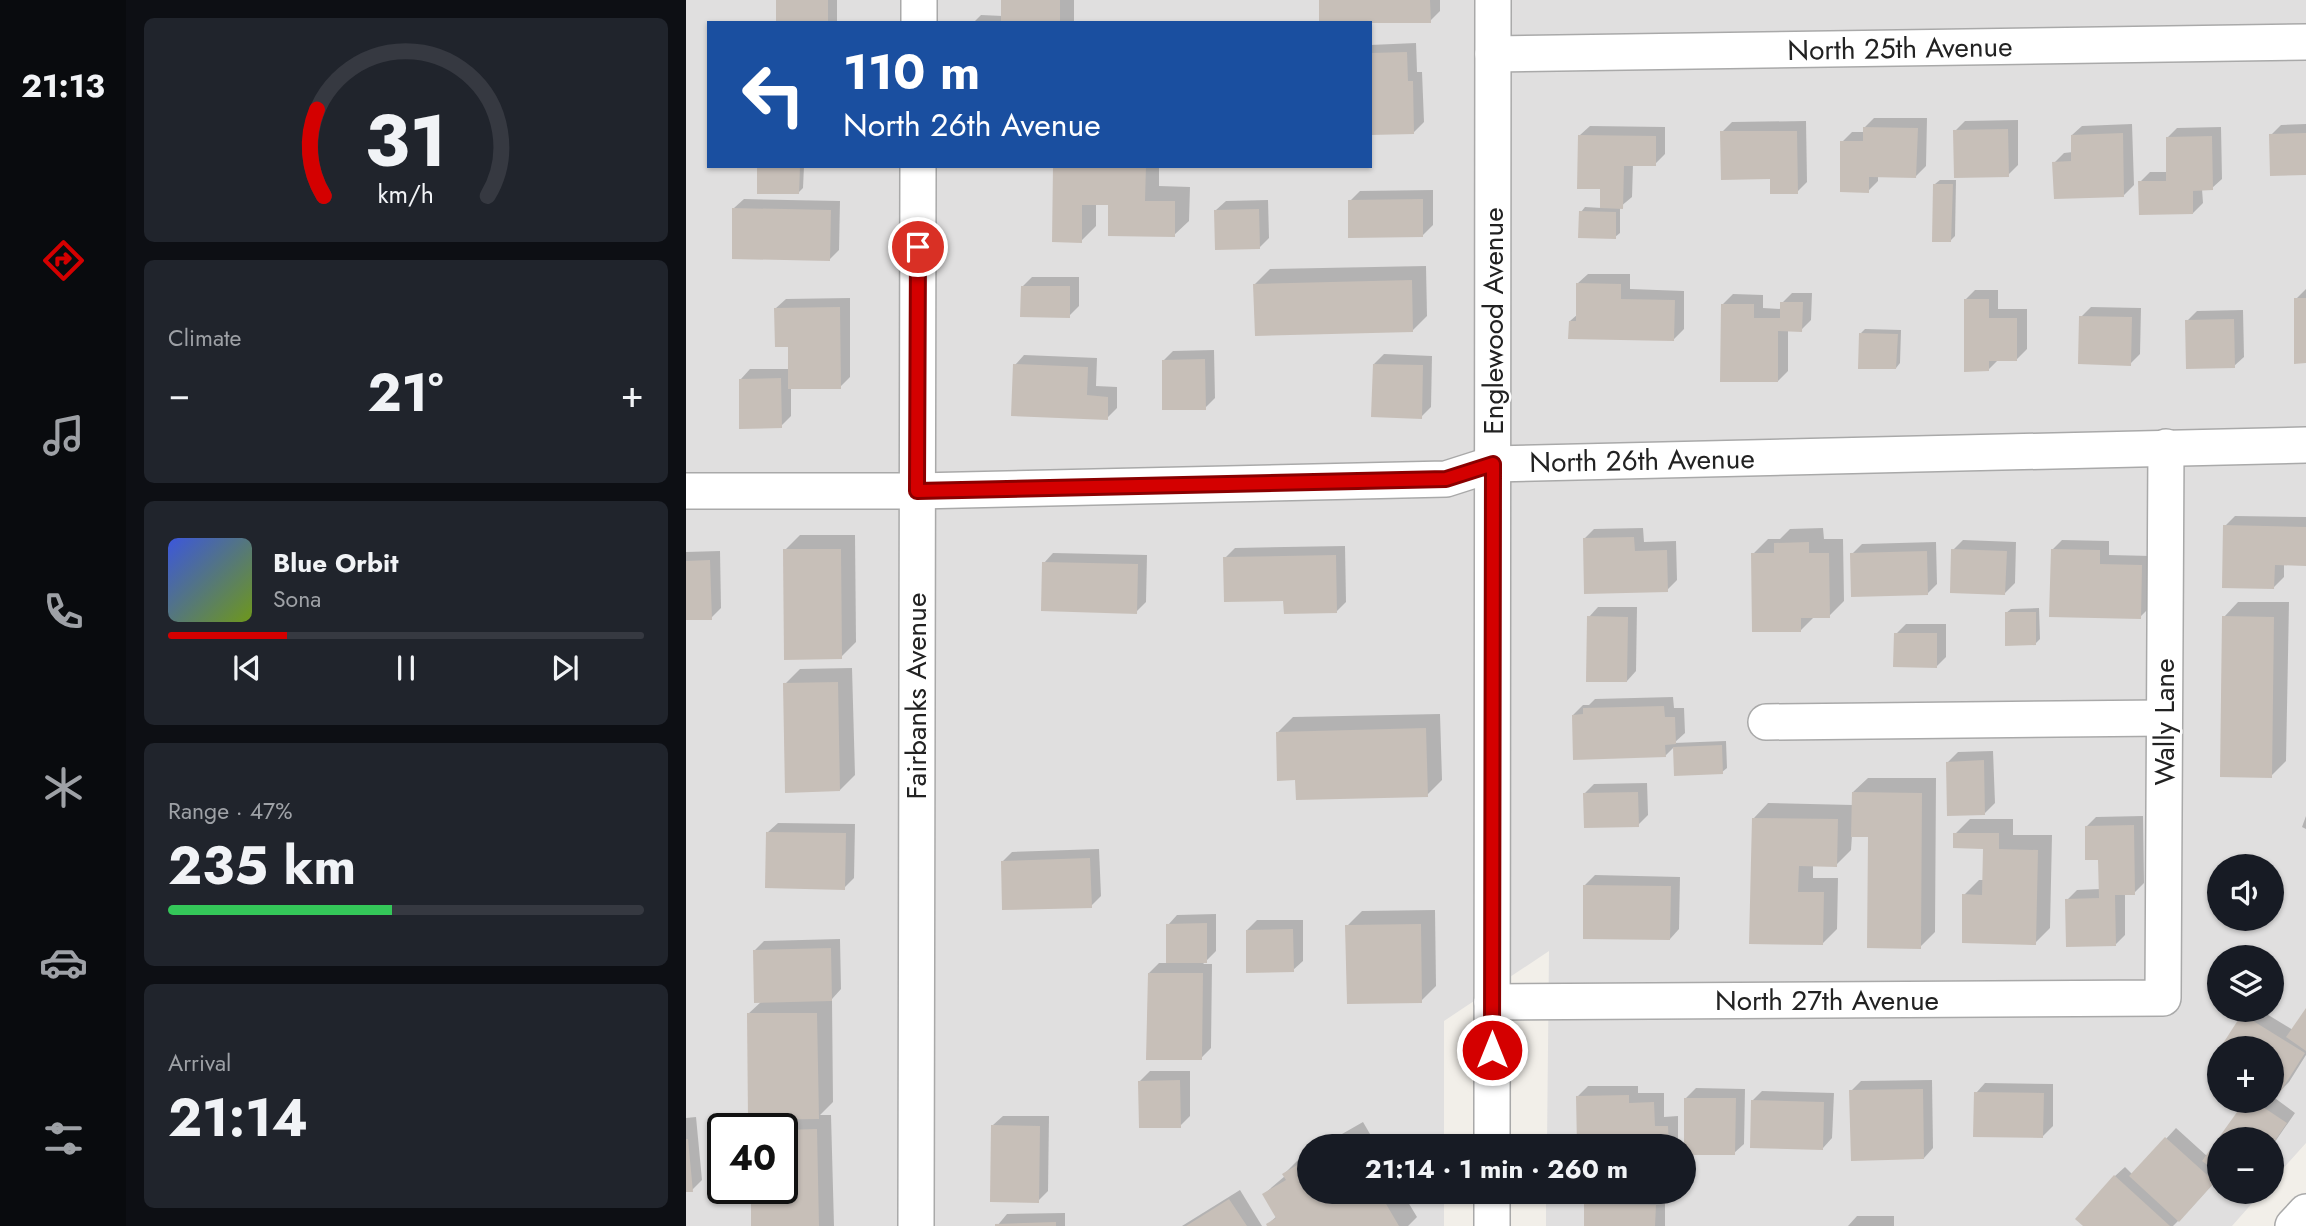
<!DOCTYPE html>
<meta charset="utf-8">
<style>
body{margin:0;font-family:Jost,sans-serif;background:#20242c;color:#f1f3f6;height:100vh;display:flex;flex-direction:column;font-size:26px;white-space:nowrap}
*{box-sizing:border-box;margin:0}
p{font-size:23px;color:#9ea1a6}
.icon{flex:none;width:38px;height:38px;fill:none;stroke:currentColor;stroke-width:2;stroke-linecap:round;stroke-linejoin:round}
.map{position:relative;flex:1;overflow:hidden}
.panel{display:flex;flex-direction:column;gap:18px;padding:18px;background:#0d0f14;width:560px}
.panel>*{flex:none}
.top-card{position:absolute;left:21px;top:21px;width:665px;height:147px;border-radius:0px;box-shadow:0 2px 5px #0004;background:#1a4fa0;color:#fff;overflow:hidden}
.fabs{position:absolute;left:1521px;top:854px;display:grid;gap:14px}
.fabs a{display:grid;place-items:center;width:77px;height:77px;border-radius:50%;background:#171b24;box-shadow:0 2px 5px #0004;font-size:35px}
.speed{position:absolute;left:21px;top:1113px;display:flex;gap:14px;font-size:35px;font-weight:700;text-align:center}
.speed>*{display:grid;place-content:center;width:91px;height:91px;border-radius:50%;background:#171b24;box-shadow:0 2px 5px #0004;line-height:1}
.speed .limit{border:4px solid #111;border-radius:10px;background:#fff;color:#111}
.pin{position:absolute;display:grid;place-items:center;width:60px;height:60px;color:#fff;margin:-30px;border:4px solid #fff;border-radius:50%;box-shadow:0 2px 7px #0007}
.me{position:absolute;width:77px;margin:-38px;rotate:0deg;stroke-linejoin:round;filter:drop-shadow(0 0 5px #0008)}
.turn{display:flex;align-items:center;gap:24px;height:147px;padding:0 21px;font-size:32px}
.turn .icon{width:91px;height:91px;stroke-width:2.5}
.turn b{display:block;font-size:49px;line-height:60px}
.big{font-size:52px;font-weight:700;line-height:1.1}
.panel .tile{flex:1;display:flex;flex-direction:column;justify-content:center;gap:10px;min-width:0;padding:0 24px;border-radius:10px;background:#20242c}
.panel .dial{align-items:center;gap:0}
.dial svg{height:182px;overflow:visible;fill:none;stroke:#363941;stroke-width:7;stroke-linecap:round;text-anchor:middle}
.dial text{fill:#f1f3f6;stroke:none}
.song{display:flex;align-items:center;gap:21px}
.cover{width:84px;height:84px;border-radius:10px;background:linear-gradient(135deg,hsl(230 70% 55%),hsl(80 70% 35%))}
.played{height:7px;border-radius:4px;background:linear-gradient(90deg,#d40000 25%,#363941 25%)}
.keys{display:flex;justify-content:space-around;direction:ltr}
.heat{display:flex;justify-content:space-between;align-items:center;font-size:38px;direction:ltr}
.charge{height:10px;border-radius:5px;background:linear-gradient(90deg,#34c759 47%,#363941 0)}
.trip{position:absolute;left:611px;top:1134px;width:399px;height:70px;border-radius:35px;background:#171b24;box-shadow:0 2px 5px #0004;font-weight:700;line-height:70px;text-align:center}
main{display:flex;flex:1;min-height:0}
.dock{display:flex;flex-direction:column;width:126px;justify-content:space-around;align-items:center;background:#090b0e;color:#9ea1a6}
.dock .icon{width:49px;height:49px}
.dock .selected{color:#d40000}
.dock b{font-size:32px;color:#f1f3f6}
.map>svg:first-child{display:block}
.residential{fill:#e0dfdf;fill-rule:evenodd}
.shadow{fill:#0003}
.building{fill:#c7bfb8}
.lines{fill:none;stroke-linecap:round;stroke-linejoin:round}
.minor-casing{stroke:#a9a9a9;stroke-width:38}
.minor{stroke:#fff;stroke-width:35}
.route-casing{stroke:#8a0000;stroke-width:18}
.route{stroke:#d40000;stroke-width:12}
.labels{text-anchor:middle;stroke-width:5;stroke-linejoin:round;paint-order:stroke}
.street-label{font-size:28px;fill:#222;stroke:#fff}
</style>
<main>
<nav class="dock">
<b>21:13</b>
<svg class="icon selected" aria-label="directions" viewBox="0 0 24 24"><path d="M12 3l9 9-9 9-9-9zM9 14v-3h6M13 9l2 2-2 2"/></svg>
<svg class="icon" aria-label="music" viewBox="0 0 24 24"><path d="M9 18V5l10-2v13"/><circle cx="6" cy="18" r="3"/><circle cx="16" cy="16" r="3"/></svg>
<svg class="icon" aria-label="phone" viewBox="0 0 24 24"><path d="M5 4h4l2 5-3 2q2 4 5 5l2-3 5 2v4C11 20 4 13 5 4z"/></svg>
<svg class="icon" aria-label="climate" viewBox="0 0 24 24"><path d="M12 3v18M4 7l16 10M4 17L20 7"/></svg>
<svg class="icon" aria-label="car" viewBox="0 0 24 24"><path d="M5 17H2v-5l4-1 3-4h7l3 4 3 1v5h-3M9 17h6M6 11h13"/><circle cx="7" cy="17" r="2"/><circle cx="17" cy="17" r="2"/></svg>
<svg class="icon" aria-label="filters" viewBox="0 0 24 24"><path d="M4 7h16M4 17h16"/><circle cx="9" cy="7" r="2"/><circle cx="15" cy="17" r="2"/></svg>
</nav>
<section class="panel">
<div class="tile dial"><svg viewBox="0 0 100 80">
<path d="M14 69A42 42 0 1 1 86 69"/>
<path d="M14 69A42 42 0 0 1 11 31" stroke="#d40000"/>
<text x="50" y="56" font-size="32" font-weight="700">31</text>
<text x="50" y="72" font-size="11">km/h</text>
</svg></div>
<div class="tile"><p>Climate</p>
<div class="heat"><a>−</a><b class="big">21°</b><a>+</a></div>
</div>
<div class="tile">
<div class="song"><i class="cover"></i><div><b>Blue Orbit</b><p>Sona</p></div></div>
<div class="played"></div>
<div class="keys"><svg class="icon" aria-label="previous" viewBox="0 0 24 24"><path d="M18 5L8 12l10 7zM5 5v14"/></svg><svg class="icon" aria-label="pause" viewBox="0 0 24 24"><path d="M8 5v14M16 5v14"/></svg><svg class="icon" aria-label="next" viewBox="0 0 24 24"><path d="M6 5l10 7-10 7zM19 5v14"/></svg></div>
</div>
<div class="tile"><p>Range · 47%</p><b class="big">235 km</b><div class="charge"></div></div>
<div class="tile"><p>Arrival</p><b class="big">21:14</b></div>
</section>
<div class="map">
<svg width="1620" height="1226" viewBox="0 0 1620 1226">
<rect width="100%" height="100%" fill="#f2efe9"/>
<path class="residential" d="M0,0H1620V1143L1586,1181V1139H1533V1192H1576L1546,1226H860V1192H998V1146H861L863,951L758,1021V1146H623V1192H758V1226H0ZM23,23H684V166H23ZM1533,866H1586V919H1533ZM1533,957H1586V1010H1533ZM1533,1048H1586V1101H1533ZM37,1129H96V1188H37Z"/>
<g class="shadow">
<rect x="92" y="0" width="59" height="23"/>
<path d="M317,0H388V23H287L295,15L317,16Z"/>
<path d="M635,0H754V11L744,21Z"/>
<path d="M730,43L731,72H736L738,122L728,132L684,133V45Z"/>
<path d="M1188,118H1241L1240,166L1230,176H1192V181L1182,191L1156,142L1166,132H1178V128Z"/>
<path d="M1332,120V165L1322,175L1269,131L1279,121Z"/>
<path d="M1120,121L1121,182L1111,192L1086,178L1036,132L1046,122Z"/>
<path d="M1446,124L1448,185L1438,195L1368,163L1378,153L1387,152L1386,135L1396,126Z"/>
<path d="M1620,124V174H1585V135L1595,125Z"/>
<path d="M904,126L979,127V154L969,164H947L946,197L934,207V233L929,237L895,212L899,207L916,208V187L894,135Z"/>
<path d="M1535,127L1536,179L1526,188L1516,189L1517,203L1507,213L1454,182L1464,172H1482L1481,138L1491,128Z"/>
<path d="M73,166H118L117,188L113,192Z"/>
<path d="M369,166H473V186L504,187L503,221L488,235L424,203H410V226L395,241Z"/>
<path d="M1254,180H1270L1269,236L1264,241L1249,184Z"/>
<path d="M747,190V225L737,235L664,201L674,191Z"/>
<path d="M58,199L154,201L153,250L143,260L48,208Z"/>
<path d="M582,200L583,238L573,248L530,210L540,201Z"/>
<path d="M740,266L741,316L726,331L569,284L584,269Z"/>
<path d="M902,274H944V289L998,291V329L988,339L884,321L892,314V283Z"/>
<path d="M346,277H393V306L383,316L336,287Z"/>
<path d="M1620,289V362H1610V299Z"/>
<path d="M1289,290H1312V309H1341V349L1331,359L1312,360L1302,370L1279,300Z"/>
<path d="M1106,293H1126L1125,320L1115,330H1102V371L1092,381L1037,304L1047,294L1077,295V308L1096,309V303Z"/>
<path d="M164,298V377L154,387L105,388V416L95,426L55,379L64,369H104V345L90,308L100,299Z"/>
<path d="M1405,307L1455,308L1454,354L1444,364L1395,317Z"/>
<path d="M1557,310L1558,357L1548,366L1501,321L1511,311Z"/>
<path d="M1179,329L1215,330L1214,363L1210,368L1175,333Z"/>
<path d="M528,350L529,398L519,408L477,361L487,351Z"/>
<path d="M698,354L746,356L745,407L735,417L688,364Z"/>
<path d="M338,355L411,358L410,386L431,387V408L421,418L329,365Z"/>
<path d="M1549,516L1620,517V564H1598V577L1588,587L1539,526Z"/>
<path d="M957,528L958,542L990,541L991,580L981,590L898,539L908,529Z"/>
<path d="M1137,528L1138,539H1157L1158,601L1143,616H1129L1115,630L1067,554L1082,539H1094L1104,529Z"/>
<path d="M114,535H169L170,642L155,657L99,550Z"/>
<path d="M1277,540L1330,542L1329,583L1319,593L1267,550Z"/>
<path d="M1376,540L1423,541V555L1465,556L1464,607L1454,617L1366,550Z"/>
<path d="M1250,542L1251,584L1241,594L1166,554L1176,544Z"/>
<path d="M659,546L660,602L650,612L539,558L549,548Z"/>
<path d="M34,551L35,608L25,618H0V552Z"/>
<path d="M367,553L461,555L460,602L450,612L358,563Z"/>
<path d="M1552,602H1603L1600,761L1585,776L1538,617Z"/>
<path d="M912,607H951L950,671L941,681L903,617Z"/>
<path d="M1353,608L1354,639L1349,644L1320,613L1325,609Z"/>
<path d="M1220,624H1260V657L1250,667L1210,634Z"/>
<path d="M166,668L169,775L154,790L99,684L114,669Z"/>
<path d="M987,697L988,708H998L999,733L988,743L1040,741L1041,768L1036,772L990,774L988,747L979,756L887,715L897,705H903L909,699Z"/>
<path d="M754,714L756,780L741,795L611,779L592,732L607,717Z"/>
<path d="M1307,751L1309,803L1299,813L1262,762L1272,752Z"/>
<path d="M1182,778H1250L1249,932L1234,947L1184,835H1166L1165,850L1150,865L1127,864V878H1152L1151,929L1136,944L1068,818L1082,803L1167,805V792Z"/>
<path d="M961,783L962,815L952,825L898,794L908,784Z"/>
<path d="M1457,816L1458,883L1448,893H1439V935L1429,945L1381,900L1391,890L1415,889L1414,858L1400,827L1410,817Z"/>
<path d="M1620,816V829L1616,827Z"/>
<path d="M1284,819H1327V835H1366L1364,928L1349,943L1278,895L1293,880H1298L1299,847L1269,834Z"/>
<path d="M92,823L169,824L168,878L158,888L82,832Z"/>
<path d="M413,849L415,896L405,906L316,862L326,852Z"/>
<path d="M909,875L994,877L993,929L984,939L899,885Z"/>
<path d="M749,910L750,986L735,1001L661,926L676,911Z"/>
<path d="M530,914V951L517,964H526L525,1048L515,1058L463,973L473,963H482V925L491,915Z"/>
<path d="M571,920H617V961L607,970L561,930Z"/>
<path d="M154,939L155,989L146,999L147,1102L134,1115H145L148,1226H67L96,1188V1129H68L79,1118L62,1014L76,1001L68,951L78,941Z"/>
<path d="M1562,1010H1574L1607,1030L1620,1011V1055L1603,1082L1593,1092L1586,1087V1048H1536Z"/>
<path d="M464,1071H504V1116L494,1126L454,1081Z"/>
<path d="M1246,1080L1247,1148L1238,1158L1165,1091L1175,1081Z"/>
<path d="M1299,1083L1367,1084V1126L1357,1136L1290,1093Z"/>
<path d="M902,1086H952V1093H978V1117L992,1116V1146H893L892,1096Z"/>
<path d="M1010,1088L1059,1089L1058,1144L1048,1153L1000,1098Z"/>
<path d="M1076,1091L1148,1093L1146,1138L1137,1148L1066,1101Z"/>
<path d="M1586,1096L1609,1113L1586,1146V1139H1534L1561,1101H1586Z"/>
<path d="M317,1116H363L362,1191L352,1201L307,1125Z"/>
<path d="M10,1117L16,1180L6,1190L0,1191V1118Z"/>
<path d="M677,1122L691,1146H635Z"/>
<path d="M1490,1128L1522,1157L1533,1141V1177L1503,1210L1487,1226H1399L1429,1176L1439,1167L1447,1175Z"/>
<path d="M623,1153V1192H716L731,1217L722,1226H583L582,1224L591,1216L578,1194L599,1176L598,1174L613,1159Z"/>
<path d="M554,1190L576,1226H496Z"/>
<path d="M910,1194L979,1196V1226H900V1204Z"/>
<path d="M379,1213V1226H311L321,1214Z"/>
<path d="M1171,1216H1208V1226H1162Z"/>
</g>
<g class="building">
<rect x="90" y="0" width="52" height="23"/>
<rect x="315" y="0" width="59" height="23"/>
<path d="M633,0H744L745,23H633Z"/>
<path d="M721,52L722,81H727L728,134L684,135V53Z"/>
<path d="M1177,127L1232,128L1230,178L1183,177V193L1154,192V141H1177Z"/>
<path d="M1322,129L1323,177L1268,178L1267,130Z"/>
<path d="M1034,131H1111L1112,194H1084V179L1035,180Z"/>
<path d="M1437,133L1438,197L1368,199L1366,162L1385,161V135Z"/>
<path d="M1620,133V175L1584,176L1583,134Z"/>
<path d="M892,135L970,136V166H938L937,209L914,208V189H891Z"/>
<path d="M1526,136L1527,190L1507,191V214L1453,215L1452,181H1480V137Z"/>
<path d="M71,166H114L113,194H71Z"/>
<path d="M367,166H460L459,201H489V237L422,236V205H396V243L366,242Z"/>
<path d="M1247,184H1267L1265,242H1246Z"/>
<path d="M737,199V237L662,238V200Z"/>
<path d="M46,208L145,210L144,261L46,259Z"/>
<path d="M573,209L574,249L529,250L528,210Z"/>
<path d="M893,211L930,212V239L892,238Z"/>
<path d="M726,280L727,332L569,336L567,284Z"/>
<path d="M890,283L935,284V299L989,300L988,341L882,339L883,321H890Z"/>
<path d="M335,286H384V318L334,317Z"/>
<path d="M1608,298H1620V363L1608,364Z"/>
<path d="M1278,299H1303V318H1331V361H1303V371L1278,372Z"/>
<path d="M1094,302H1117L1116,332L1092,331V382H1034L1035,304H1068V318H1094Z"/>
<path d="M154,307L155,389H102V347H89L88,308Z"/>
<path d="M1393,316L1446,317L1445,366L1392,364Z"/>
<path d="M1548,319L1549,368L1500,369L1499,320Z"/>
<path d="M1173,333L1212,334L1210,369H1172Z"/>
<path d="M519,359L520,410H476V360Z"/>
<path d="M327,364L402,367L401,395L422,397V420L325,416Z"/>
<path d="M687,364L737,365L736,419L685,417Z"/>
<path d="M95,378L96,428L53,429V379Z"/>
<path d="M1537,525L1620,527V566L1589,565L1588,589L1536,588Z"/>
<path d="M948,537L949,551L981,550L982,592L898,594L897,538Z"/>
<path d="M1123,542V553H1143L1144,618H1115V632H1066L1065,553H1088V543Z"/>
<path d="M97,549H155L156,659L98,660Z"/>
<path d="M1265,549L1321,551L1319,595L1264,593Z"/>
<path d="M1365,549L1414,550V564L1456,565L1455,619L1363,617Z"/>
<path d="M1241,551L1242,595L1165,597L1164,553Z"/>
<path d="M650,555L651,613L598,614L597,601L538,602L537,557Z"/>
<path d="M24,560L26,620H0V561Z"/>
<path d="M356,562L452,564L451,614L355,611Z"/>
<path d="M1319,612H1350V645L1319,646Z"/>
<path d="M901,616L942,617L941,682H900Z"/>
<path d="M1536,616L1588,617L1586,778L1534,777Z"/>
<path d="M1208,633H1251V668L1207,667Z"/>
<path d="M152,682L154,791L99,793L97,683Z"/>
<path d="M978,706L979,717H989L990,744L979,745L980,757L887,760L886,715L897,714V708Z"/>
<path d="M740,728L742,797L610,800L609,780L591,781L590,732Z"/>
<path d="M1036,745L1037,774L988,776L987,747Z"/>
<path d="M1298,760L1299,815L1261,816L1260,762Z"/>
<path d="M952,792L953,827L898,828L897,793Z"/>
<path d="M1166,792L1236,793L1235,949L1181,948L1182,837H1165Z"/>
<path d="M1066,818L1152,819L1151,867L1113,866L1112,892H1138L1137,945L1063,944Z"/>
<path d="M1448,825L1449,895H1429L1430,946L1380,947L1379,899L1413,898L1412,860H1399V826Z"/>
<path d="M80,832L160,833L159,890L79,888Z"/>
<path d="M1267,833H1313V849L1352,850L1350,945L1276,943V894L1296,895L1297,849L1267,848Z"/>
<path d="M404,858L406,908L316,910L315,861Z"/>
<path d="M897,885L985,886L984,940L897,939Z"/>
<path d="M521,923V963H480V924Z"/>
<path d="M735,924L736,1003L661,1004L659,925Z"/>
<path d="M607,929L608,972L560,973V930Z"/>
<path d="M145,948L146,1001L68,1003L67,950Z"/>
<path d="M462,973H517L516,1060H460Z"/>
<path d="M1620,1008V1051L1600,1037Z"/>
<path d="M61,1013H131L133,1119L62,1120Z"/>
<path d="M1556,1014L1619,1053L1593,1094L1586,1089V1048H1534Z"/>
<path d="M494,1080L495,1128H453L452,1081Z"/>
<path d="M1237,1089L1238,1159L1165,1161L1163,1090Z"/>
<path d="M1288,1092L1358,1093L1357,1138L1287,1137Z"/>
<path d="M943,1095V1103L968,1102L969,1126H982L983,1146H891L890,1096Z"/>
<path d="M998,1098H1050L1049,1155H998Z"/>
<path d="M1065,1100L1138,1102L1137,1150L1064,1148Z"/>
<path d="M1559,1101H1568L1601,1123L1586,1145V1139H1533V1173L1516,1161Z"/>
<path d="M305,1125L354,1126L353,1203L304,1202Z"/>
<path d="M131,1129L133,1226H65V1188H96V1130Z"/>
<path d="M1479,1137L1529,1182L1493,1222L1443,1176Z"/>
<path d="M0,1139H2L7,1192H0Z"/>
<path d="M623,1158V1192H693L713,1226H581L580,1224L590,1218L576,1194L600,1180L596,1174Z"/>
<path d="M1428,1175L1484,1226H1397L1389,1219Z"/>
<path d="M543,1199L561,1226H500Z"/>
<path d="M898,1204L970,1205L969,1226H898Z"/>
<path d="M370,1222V1226H309V1224Z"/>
</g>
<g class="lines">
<g class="minor-casing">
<g id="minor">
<path d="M233,23V0"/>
<path d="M807,54L1620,42"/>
<path d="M0,491H231L760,479L807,464L1620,445"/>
<path d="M1080,722L1478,718"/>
<path d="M806,1002L1477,998L1480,447"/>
<path d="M806,1146L807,0"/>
<path d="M230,1226L232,166"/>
<path d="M806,1226V1192"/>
<path d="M1607,1226L1620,1212"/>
</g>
</g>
<use href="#minor" class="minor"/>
</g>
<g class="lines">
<g class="route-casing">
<path id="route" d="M232,247L231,491L760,479L807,464L806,1050"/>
</g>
<use href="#route" class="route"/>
</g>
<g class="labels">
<g class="street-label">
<text transform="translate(1214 48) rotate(-1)" y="10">North 25th Avenue</text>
<text transform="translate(807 321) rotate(-90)" y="10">Englewood Avenue</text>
<text transform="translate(956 460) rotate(-1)" y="10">North 26th Avenue</text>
<text transform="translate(230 696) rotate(-90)" y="10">Fairbanks Avenue</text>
<text transform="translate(1478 722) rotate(-90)" y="10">Wally Lane</text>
<text x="1141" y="1010">North 27th Avenue</text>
</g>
</g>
</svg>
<div class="fabs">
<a><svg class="icon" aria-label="sound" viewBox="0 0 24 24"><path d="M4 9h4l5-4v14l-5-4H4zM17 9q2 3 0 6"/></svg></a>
<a><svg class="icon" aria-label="layers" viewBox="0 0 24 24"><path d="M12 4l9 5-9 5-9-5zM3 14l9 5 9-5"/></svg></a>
<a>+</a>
<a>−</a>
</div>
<div class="speed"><div class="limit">40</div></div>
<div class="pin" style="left:232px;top:247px;background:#d93025"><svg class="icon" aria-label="arrive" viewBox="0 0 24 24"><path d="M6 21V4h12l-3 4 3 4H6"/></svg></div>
<svg class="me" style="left:806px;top:1050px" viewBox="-20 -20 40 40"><circle r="17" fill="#d40000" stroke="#fff" stroke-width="3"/><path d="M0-11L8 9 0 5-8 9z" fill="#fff"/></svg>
<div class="trip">21:14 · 1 min · 260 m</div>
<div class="top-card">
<div class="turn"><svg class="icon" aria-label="left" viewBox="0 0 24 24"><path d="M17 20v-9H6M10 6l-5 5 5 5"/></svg><div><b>110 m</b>North 26th Avenue</div></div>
</div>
</div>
</main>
